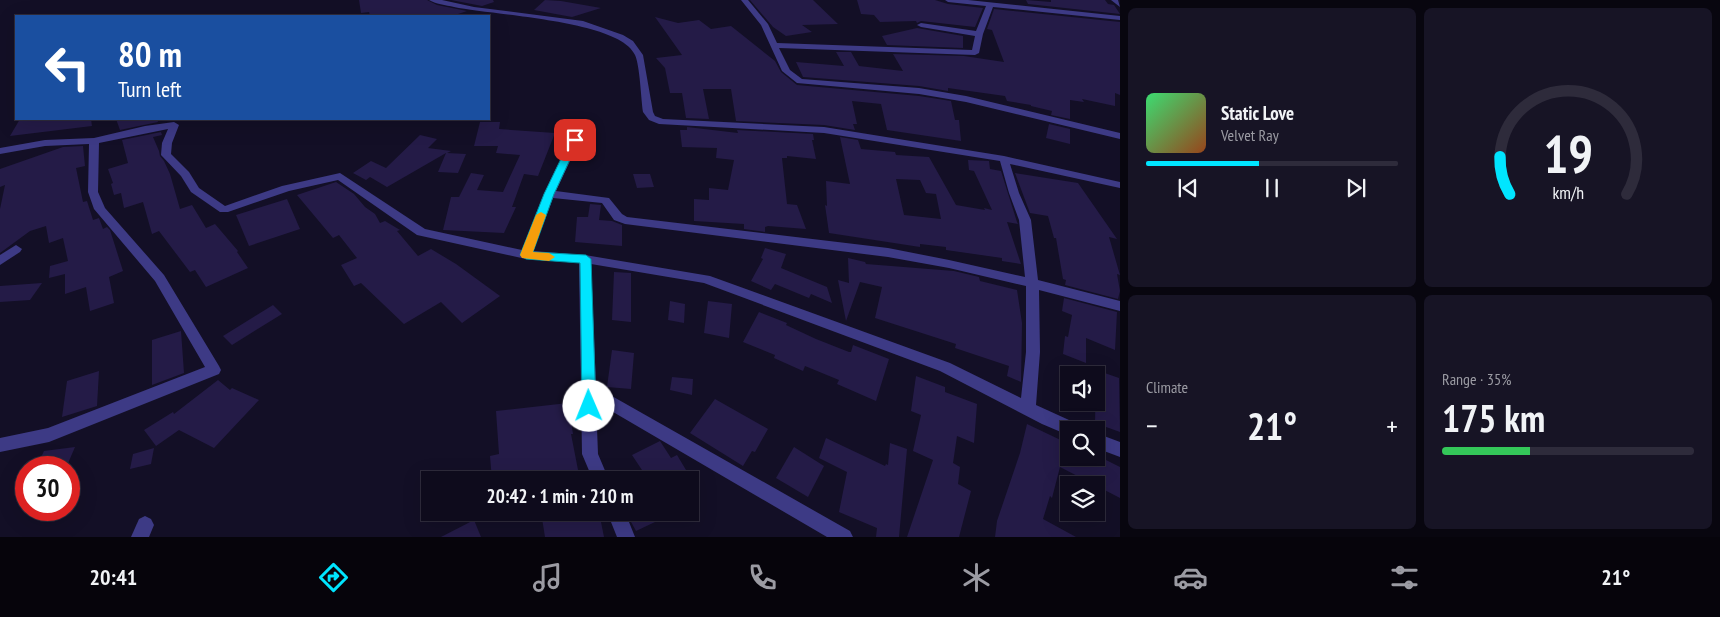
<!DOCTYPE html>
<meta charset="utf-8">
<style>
body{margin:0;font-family:"PT Sans Narrow",sans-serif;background:#171425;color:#f1f3f6;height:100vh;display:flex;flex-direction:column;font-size:19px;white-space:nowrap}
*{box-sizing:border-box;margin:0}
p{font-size:16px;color:#9b9ba3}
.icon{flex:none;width:28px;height:28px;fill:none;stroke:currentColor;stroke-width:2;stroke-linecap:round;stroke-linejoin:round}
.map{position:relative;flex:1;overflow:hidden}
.panel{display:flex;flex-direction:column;gap:8px;padding:8px;background:#08060f;width:600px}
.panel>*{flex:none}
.banner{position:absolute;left:15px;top:15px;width:475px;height:105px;border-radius:0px;box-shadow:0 5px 20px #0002,0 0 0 1px #2e2b3b;background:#1a4fa0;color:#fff;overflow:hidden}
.buttons{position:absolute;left:1060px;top:366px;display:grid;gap:10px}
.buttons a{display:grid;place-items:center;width:45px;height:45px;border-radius:0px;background:#0e0b1c;box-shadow:0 5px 20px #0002,0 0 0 1px #2e2b3b;font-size:25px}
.speed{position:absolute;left:15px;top:456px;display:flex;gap:10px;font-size:25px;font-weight:700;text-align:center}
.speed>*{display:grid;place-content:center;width:65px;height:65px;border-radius:50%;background:#0e0b1c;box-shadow:0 5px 20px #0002,0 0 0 1px #2e2b3b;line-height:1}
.speed .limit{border:8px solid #d22;background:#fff;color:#111}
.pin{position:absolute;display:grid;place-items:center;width:42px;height:42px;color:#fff;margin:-21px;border-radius:10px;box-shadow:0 2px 8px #0006}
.me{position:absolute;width:55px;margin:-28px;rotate:359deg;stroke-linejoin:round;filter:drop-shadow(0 0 4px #0008)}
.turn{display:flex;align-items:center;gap:18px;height:105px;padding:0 20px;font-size:22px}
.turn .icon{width:65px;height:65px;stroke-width:2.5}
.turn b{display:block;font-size:35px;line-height:42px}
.big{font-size:38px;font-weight:800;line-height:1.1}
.panel .card{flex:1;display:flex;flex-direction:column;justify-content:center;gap:8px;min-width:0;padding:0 18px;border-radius:8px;background:#171425}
.panel .dial{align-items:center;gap:0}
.dial svg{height:130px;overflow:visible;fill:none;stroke:#2e2b3b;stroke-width:7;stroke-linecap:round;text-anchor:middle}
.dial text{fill:#f1f3f6;stroke:none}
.song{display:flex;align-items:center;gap:15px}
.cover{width:60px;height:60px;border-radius:8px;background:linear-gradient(135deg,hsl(140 70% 55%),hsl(20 70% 35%))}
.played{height:5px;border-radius:2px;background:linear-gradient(90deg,#00e5ff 45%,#2e2b3b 45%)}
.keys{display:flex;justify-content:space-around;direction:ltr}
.heat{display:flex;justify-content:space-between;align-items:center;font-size:28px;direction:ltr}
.charge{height:8px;border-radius:4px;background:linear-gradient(90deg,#34c759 35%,#2e2b3b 0)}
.panel .tiles{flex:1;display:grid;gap:8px;grid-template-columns:repeat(2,1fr)}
.trip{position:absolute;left:421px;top:471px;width:278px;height:50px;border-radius:0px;background:#0e0b1c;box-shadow:0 5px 20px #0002,0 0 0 1px #2e2b3b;font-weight:800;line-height:50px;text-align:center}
.dock{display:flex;height:80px;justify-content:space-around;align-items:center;background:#06040b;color:#9b9ba3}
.dock .icon{width:35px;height:35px}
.dock .selected{color:#00e5ff}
.dock b{font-size:22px;color:#f1f3f6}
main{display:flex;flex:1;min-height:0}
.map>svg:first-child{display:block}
.building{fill:#241b47;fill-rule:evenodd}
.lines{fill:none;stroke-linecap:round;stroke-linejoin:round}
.minor{fill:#3d3a85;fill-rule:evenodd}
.route{fill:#00e5ff;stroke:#0095a6}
.slow{fill:#f59e0b}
</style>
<main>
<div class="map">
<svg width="1120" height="537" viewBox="0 0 1120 537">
<rect width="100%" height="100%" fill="#130f26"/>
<g class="building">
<path d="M359,0H427L437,5L467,11L452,16H370L369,12L361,13Z"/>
<path d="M451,0H493L494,2L482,6Z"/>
<path d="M545,0L561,1L601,8L572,17L534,10Z"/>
<path d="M750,0H813L838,24L802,25L812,32L786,36L773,27Z"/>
<path d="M857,0H935L948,4L983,8L975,27L921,21L917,23L916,21L880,22L874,15L861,14Z"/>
<path d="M1026,0L1051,2V0H1105L1108,4L1114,5L1120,14L1028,4Z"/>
<path d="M994,9L1120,22V95L1115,93V106L1082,99L1084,102L1070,100V119L1051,115L1052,111L1031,106V105L1007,101L1005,96L948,88V91L919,86L803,77L796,62L844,66L836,52H851L859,66L903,71L893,54L964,56L1004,62L992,30L987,29Z"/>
<path d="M655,17L678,23L699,20L711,29L731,26L775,61L781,72L797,85L919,96L951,101L955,120H959L961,141L887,130L881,104L852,101L857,124H853L855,130L824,125L736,121L731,89H703L709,119L686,118L682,93H670L665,68L656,58L682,55Z"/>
<path d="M917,28L963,36V48L887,45L882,36Z"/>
<path d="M20,119H91L92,126L10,136Z"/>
<path d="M116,119H157L158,122L120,130Z"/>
<path d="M480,122H500L499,129L555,133L538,176L524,174L512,207H516L504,233L443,230L451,197H459L471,173L484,175L477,190L503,192L520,155L496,153L498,146H474Z"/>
<path d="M1049,124L1070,129V144L1046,138Z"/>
<path d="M687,127L738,133L737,130L813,134L814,140H812L816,159L787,156V158H782L787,204L797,205L806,229L768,226L765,227V232L744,229V224L694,221V199L709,200V188L728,190L734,160L716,158L717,148L682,147L680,130H687Z"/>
<path d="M161,132L162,135L153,137L159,151L160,156L164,161L170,174L180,209L192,205L206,228L215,224L238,251L237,252L248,268L206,287L195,270L190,272L159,231L152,234L143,202L124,208L121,193L114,195L111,184L113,183L108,169L128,163L122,140Z"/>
<path d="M420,135L437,139L428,148L451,151L447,153L466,154L458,173L438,172L446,153L387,187L370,177L366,180L353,173L371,161L386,168Z"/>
<path d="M840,137L858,140L861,149L895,152L896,155L929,157L956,205L985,210L984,208L992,210L974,171L969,170L968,160L989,161L990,169L1001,171L1017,222L1018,224L1007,222L1021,264L1002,261V258L946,250V247L920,244V247L829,233L825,205L827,206L826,181L850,184ZM896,179L920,180L926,193L936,194L941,219L904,215Z"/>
<path d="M83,146L85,166L76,168L83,202L87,201L93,220L99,218L103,229L107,227L110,230L123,271L109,277L114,303L90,311L86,287L65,294V274L49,278L50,266L68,261L63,238L49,243L46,226L30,231L0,253V209L5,185L0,187V169L63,147Z"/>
<path d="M1015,173L1078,183L1117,239L1109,237L1120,275L1117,274L1120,291L1118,299L1065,285L1066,280L1063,279L1056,238H1054L1048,216L1030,213Z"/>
<path d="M633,174H650L654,187L637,188Z"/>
<path d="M336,182L354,194L365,207L375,214L380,223L385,221L400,230L397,231L418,256L431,249L456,264L500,296L462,323L441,302L404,324L361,283L354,286L341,265L357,258L339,235L333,238L297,195Z"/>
<path d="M287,199L300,229L249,246L236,215Z"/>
<path d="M590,204L601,205L599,220L612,221L622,225V246L575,242L577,217H588Z"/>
<path d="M765,248L786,254L781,268L827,287L832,303L811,294L809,298L775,284L771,290L751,281L763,259L761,258Z"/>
<path d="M848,258L865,262L866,264L954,271L979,277L980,281L1017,290L1022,323L1021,382L1007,376L1009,366L955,348L956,344L875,318L882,287L860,282L846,321L838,280L849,283Z"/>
<path d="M614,272L631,273V322L612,320Z"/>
<path d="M42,283L30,300L0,302V286Z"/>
<path d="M1064,298L1117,312L1115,350L1086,338V363L1063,354L1065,336L1068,337L1072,315L1062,311Z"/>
<path d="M670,301L685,304L684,323L668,320Z"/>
<path d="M708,301L732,304L729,338L704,333Z"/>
<path d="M273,305L282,314L232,345L223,336Z"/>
<path d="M759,312L787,323L786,325L816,339L849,352H851L853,345L889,359L876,401L837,384L839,380L805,366L803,371L774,358L775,355L743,342Z"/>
<path d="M181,331L184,373L152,385V340Z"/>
<path d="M612,350L634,353L631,389L607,387Z"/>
<path d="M1096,370L1119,378L1120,432L1095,423Z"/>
<path d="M99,371L97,406L62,417L67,381Z"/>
<path d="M916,376L945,387V392L977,404L974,443L957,436L953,463L960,467L958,484L971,491L959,537H907L933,460L913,451L921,415L911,411Z"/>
<path d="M672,377L693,379L692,395L670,390Z"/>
<path d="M218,380L230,390L232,388L259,400L214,448L179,430L156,446L144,430L173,412L174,414Z"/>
<path d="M715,399L768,429L755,452L752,451L743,466L690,433Z"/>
<path d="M568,403L573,434H571L580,480H492L490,456L499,454L496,411Z"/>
<path d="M1027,424L1069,444V458H1102L1120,467V498L1060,467L1052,498L1050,496L1043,519L1076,537H995L997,521L1020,453Z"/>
<path d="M826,438L885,466L886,464L888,465L890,443L907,449L899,537H876L877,528L839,512L847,472L819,458Z"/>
<path d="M660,441L671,458L677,455L692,480H644L639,472L642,470L632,455Z"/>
<path d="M75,447L66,468H36L44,451Z"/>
<path d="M794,447L824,466L808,497L776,478Z"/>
<path d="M154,448L151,464L130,469L133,454Z"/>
<path d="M541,512H599L604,537H545Z"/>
<path d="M646,512H649L655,522L636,531L630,520Z"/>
<path d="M474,520L481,537H441Z"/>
</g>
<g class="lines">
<g class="minor">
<path d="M429,0H442L474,7L583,21L623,35L633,41L643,55L653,112L655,116L663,119L824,127L1004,156L1120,182V188L1010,164L1019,193L1031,220L1038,280L1120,301V311L1039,290L1040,352L1036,405L1080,425L1082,430H1069L1068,435L1042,424L940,371L704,283L591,264L596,387L850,531L853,537H827L596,402L598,454L609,480H593L582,454L579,263L526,259L417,235L338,180L289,191L228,212H220L191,192L181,176L161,155L162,143L168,129L99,143L98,192L105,208L164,275L219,366L221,370L219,374L49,442L0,452V438L48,428L205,367L155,281L94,209L88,192L89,144L45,146L0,154V148L45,140L94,138L145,126L174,122L179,125L172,143L171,154L189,172L199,188L225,206L282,186L340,173L425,229L522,250L544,194L574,131L579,128L584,131L556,191L609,198L622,214L627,217L888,248L949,260L1025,277L1019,220L1009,193L1000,161L824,133L659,124L649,120L643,112C641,99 640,66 635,55C620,20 491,15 454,7C446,5 435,4 429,0ZM553,198L602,203L614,220L625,224L888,257L949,268L1026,286V352L1021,398L950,363L710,276L585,255L533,251Z"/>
<path d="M741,0H748L768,24L777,43L972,50L975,36L921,27L917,25L921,23L976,31L986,6L948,2L945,0H968L1120,16V20L993,7L983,34L979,53L975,55L779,48L790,70L802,79L919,88L966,96L1120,133V139L966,102L919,94L797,83L782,71L761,25Z"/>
<path d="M1111,0H1118L1120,7Z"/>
<path d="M16,245L22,249L20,252L0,265V255Z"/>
<path d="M1096,433L1120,442V457L1096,448Z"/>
<path d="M607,512H625L635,537H617Z"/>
<path d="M145,516L151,519L154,525L149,537H131L139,519Z"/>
</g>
</g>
<path class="route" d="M575,138L579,140L554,194L533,252L586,255L591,259L596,406L594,410L589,412L584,410L582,406L580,263L526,259L520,255L544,194L570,140Z"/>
<path class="slow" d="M541,212L546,215L533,252L549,253L555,257L549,261L522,258L520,255L536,215Z"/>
</svg>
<div class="buttons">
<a><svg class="icon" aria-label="sound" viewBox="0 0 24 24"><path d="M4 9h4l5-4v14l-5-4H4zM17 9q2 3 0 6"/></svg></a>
<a><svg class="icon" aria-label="search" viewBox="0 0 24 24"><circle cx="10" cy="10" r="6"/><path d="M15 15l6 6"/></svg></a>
<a><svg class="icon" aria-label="layers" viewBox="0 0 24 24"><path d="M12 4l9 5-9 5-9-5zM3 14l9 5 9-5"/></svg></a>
</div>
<div class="speed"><div class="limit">30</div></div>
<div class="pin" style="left:575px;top:140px;background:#d93025"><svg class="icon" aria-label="arrive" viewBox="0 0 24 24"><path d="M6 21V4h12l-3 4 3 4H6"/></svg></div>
<svg class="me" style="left:589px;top:406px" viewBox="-20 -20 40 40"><circle r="19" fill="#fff"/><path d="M0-13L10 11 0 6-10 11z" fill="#00e5ff"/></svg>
<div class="trip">20:42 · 1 min · 210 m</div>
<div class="banner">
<div class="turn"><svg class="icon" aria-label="left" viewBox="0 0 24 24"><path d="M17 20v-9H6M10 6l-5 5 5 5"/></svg><div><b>80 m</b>Turn left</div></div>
</div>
</div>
<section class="panel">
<div class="tiles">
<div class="card">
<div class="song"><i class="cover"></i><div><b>Static Love</b><p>Velvet Ray</p></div></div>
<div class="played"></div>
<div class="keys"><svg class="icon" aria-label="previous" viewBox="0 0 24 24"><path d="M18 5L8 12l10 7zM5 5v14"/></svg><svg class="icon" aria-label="pause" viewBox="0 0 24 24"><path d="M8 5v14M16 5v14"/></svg><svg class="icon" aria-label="next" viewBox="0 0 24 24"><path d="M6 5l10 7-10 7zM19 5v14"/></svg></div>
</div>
<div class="card dial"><svg viewBox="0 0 100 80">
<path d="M14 69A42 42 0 1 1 86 69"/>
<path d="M14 69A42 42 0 0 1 8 46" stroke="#00e5ff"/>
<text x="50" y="56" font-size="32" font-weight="700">19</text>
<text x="50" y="72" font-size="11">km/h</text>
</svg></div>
<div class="card"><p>Climate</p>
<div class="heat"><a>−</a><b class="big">21°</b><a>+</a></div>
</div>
<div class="card"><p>Range · 35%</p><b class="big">175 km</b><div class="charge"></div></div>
</div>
</section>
</main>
<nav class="dock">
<b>20:41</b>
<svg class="icon selected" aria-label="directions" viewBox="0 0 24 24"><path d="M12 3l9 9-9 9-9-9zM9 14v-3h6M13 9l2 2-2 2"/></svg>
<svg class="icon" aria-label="music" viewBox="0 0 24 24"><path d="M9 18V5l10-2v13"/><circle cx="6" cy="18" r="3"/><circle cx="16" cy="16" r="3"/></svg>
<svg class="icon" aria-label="phone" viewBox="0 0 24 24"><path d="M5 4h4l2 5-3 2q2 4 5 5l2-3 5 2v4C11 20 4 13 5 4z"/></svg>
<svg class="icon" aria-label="climate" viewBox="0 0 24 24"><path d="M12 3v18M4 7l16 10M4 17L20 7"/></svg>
<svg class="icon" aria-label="car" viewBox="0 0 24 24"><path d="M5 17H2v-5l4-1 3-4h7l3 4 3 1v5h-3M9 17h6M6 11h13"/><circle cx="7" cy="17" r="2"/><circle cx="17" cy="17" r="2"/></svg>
<svg class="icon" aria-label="filters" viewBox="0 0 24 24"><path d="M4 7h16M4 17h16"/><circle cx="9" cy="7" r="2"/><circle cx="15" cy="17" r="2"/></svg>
<b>21°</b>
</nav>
